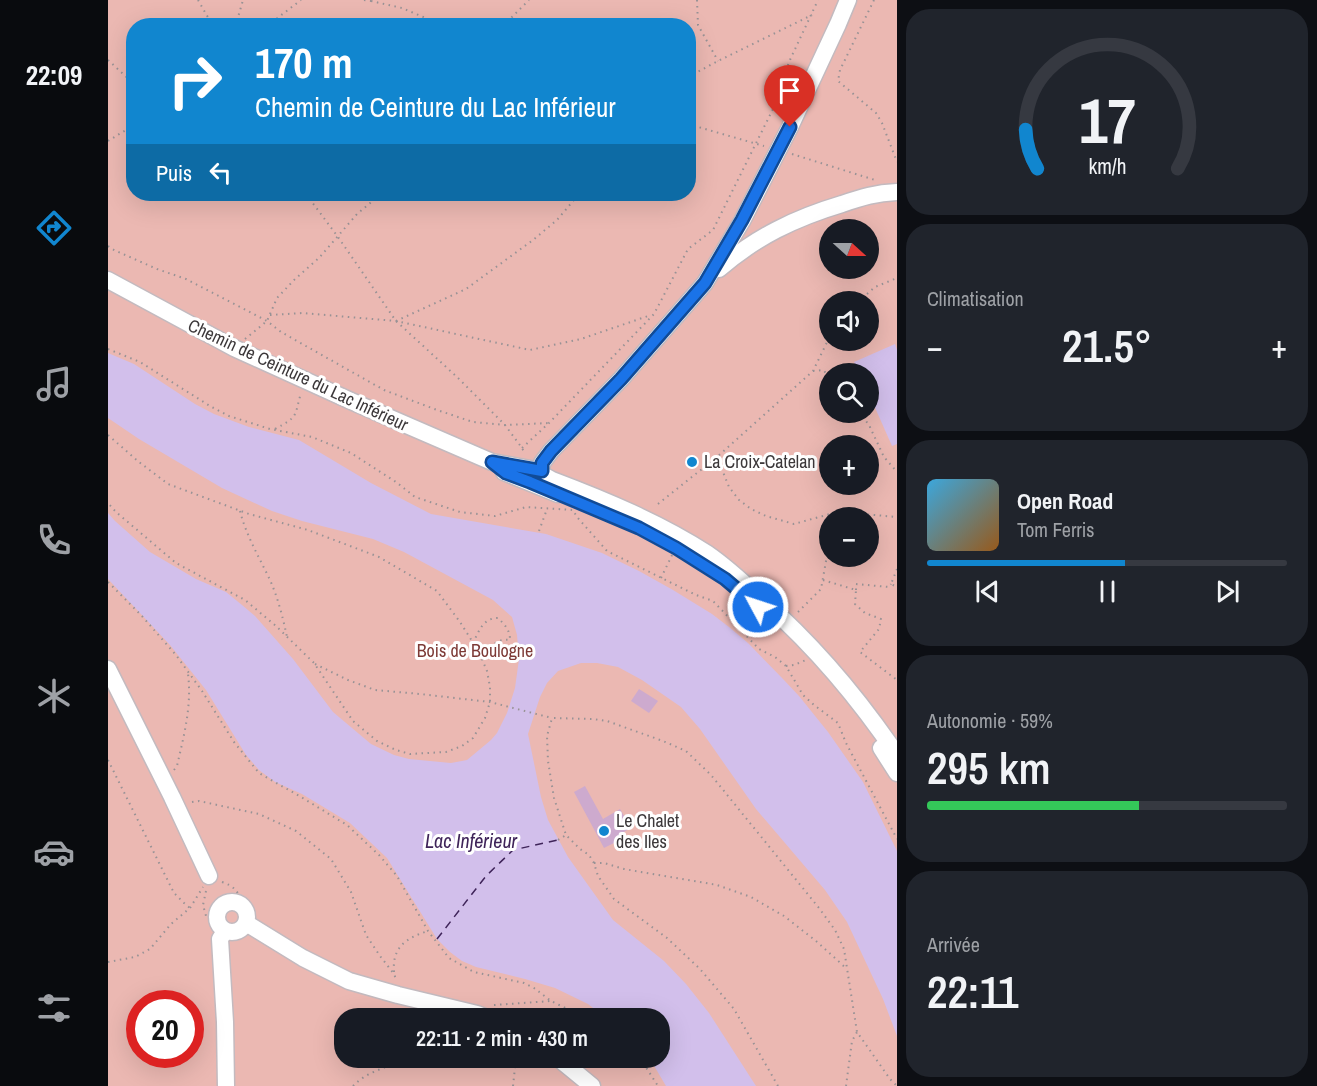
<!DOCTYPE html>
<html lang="fr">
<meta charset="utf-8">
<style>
body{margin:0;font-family:"Archivo Narrow",sans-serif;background:#20242c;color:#f1f3f6;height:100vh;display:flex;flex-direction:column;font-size:22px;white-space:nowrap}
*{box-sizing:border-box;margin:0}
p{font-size:20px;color:#9ea1a6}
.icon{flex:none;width:33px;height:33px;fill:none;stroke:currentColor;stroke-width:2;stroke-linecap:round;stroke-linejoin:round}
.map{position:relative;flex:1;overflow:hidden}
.side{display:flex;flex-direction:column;gap:9px;padding:9px;background:#0d0f14;width:420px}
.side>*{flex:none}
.banner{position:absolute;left:18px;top:18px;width:570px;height:183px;border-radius:24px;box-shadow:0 6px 24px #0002;background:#1186cf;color:#fff;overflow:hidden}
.needle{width:39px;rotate:111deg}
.buttons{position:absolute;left:711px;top:219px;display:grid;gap:12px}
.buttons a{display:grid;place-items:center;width:60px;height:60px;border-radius:50%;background:#171b24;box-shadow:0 6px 24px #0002;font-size:30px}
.speed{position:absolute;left:18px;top:990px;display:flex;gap:12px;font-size:30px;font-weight:700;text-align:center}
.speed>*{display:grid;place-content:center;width:78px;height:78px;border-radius:50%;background:#171b24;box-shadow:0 6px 24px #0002;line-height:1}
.speed .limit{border:9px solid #d22;background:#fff;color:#111}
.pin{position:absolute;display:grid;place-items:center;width:51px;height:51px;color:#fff;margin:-62px -26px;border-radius:50% 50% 50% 0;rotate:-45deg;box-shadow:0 0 6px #0007}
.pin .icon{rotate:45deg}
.me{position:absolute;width:66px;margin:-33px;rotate:310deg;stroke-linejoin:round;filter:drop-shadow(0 0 4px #0008)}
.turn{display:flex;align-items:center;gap:21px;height:126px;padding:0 30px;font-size:27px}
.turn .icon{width:78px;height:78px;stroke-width:2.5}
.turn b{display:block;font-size:42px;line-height:51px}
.then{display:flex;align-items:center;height:57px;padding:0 30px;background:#0003;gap:12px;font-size:22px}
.big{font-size:45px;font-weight:600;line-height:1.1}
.side .widget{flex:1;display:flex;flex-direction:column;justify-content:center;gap:9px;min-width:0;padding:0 21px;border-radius:24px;background:#20242c}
.side .dial{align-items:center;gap:0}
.dial svg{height:156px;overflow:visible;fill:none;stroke:#363941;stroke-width:7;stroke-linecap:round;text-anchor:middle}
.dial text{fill:#f1f3f6;stroke:none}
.song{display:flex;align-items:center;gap:18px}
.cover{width:72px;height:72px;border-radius:9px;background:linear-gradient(135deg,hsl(200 70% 55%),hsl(30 70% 35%))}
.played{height:6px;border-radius:3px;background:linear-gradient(90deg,#1186cf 55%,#363941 55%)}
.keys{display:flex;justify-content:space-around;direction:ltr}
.heat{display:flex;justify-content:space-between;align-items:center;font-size:33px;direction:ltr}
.charge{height:9px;border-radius:4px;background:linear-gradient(90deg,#34c759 59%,#363941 0)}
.trip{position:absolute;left:226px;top:1008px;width:336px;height:60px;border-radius:24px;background:#171b24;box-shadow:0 6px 24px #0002;font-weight:600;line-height:60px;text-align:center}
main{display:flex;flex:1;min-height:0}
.menu{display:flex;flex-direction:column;width:108px;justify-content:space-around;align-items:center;background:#090b0e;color:#9ea1a6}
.menu .icon{width:42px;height:42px}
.menu .active{color:#1186cf}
.menu b{font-size:27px;color:#f1f3f6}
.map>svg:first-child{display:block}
.green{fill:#ebb8b2;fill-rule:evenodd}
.water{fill:#d2bfeb}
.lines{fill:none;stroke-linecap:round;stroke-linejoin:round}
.ferry{stroke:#3f2459;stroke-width:1.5;stroke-dasharray:8 6;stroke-linecap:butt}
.building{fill:#cdaace}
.minor-casing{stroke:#c3babf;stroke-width:19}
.path{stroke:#989295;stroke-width:2;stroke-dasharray:1.5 4.5;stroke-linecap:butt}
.minor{stroke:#fff;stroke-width:16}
.route-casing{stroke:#114b97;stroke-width:15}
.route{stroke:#1a73e8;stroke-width:10}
.poi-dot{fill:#1186cf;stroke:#fff;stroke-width:2}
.labels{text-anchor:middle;stroke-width:6;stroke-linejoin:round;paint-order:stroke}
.street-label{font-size:18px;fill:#3c383a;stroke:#fff}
.poi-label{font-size:18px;fill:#3c383a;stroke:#fff;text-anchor:start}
.park-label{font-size:18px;fill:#7d3a36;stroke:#fff}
.water-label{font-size:20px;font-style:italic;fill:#3f2459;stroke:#fff}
</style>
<main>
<nav class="menu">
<b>22:09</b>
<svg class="icon active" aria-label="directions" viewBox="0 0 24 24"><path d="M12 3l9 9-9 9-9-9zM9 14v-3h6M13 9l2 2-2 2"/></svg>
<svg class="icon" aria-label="music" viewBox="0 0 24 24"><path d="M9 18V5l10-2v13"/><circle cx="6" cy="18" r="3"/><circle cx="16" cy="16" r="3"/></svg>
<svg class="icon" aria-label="phone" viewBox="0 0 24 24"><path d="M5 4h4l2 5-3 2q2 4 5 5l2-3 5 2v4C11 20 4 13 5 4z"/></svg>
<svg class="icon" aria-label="climate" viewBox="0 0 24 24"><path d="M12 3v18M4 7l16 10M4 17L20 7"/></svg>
<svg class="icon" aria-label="car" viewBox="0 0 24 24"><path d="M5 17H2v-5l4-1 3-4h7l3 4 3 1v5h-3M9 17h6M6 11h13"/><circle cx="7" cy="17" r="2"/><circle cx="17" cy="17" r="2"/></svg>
<svg class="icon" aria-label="filters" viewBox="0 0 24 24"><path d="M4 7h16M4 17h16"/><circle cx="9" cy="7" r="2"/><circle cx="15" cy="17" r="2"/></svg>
</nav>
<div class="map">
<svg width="789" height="1086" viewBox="0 0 789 1086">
<rect width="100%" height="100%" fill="#fbf2f7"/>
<path class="green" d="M0,0H789V1086H0ZM26,26H580V194H26ZM722,230H760V268H722ZM722,302H760V340H722ZM722,374H760V412H722ZM722,446H760V484H722ZM722,518H760V556H722ZM32,1004H82V1054H32ZM237,1018H552V1058H237Z"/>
<g class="water">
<path d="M787,344L789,350V444L784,446L761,394L760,374L751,373L746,362Z"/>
<path d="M0,353L26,364L87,404L106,414L141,427L191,440L263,483L323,514L438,534L494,553L531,571L565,590L604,614L621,627L640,643L675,679L691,696L720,732L755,782L789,851V1036L775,999L739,922L717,890L648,809L592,729L573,707L534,680L510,667L489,663H473L450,671L439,683L432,697L420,734L433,797L440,820L460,857L505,920L556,961L578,984L601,1013L648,1086H558L545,1064L539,1058H552V1018H498L480,1004L447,988L417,979L368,967L354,961L342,952L329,939L279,858L242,823L194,794L167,782L151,770L138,755L98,690L62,645L0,579V513L7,521L42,552L88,579L118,592L134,605L147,616L185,659L225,712L263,744L286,755L301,759L343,763L359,760L383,740L389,733L399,713L407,688L411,659L409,635L404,617L385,600L296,552L265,539L194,521L164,511L114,488L31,439L0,418Z"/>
</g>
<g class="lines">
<path class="ferry" d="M329,939L378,876L405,850L450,840"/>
</g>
<g class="building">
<path d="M531,689L550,701L541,713L523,701Z"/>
<path d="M477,786L495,819L512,809L523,828L514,833L516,838L496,848L466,792Z"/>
</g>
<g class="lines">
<g class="minor-casing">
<g id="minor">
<path d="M611,269C648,237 687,218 734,204C754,197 768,193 789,192"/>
<path d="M0,280L126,348L243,401L384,462L433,471L435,475L444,480C497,500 552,523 600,554C619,567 635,582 652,598C706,645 749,696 789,755"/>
<path d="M433,471L434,463L443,451L513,379L597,283L634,221L682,127L730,24L740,0"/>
<path d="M396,472L450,494"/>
<path d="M0,669L64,797L101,876"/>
<path d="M773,748L789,773"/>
<circle cx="124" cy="917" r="15"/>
<path d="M138,923L195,958L241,981L290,995L369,1014L379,1018"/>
<path d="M117,931L112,939L117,1022L118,1086"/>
<path d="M450,1058L484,1086"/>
</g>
</g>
<g class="path">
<path d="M90,0L105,26"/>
<path d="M256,0L263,1L264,0"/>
<path d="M589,0L590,25L610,61"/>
<path d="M766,0L732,70L730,81L768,113L774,123L789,162"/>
<path d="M263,1L294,8L327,22L348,26"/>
<path d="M126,26L131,14L135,0"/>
<path d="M159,26L193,0"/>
<path d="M395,26L421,0"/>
<path d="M0,60L26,84"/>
<path d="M580,77L610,61L704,15"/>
<path d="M580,124L656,146"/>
<path d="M0,141L26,125"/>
<path d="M684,154L767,180"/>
<path d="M198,194L230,237L288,321L349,377L397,425L414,448L417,454"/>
<path d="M0,246L6,250L49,269L78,279L159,321L173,332L276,390L329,410L365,422L397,425L441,423"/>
<path d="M750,302L767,287L789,278"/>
<path d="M162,315L194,313L288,321L422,350L473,339L543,315"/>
<path d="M288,321L358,289L425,240L449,220L471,194"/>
<path d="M137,339L159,321L169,298L187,279L211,258L249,214L267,199L277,194"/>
<path d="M0,349L32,362L102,406L121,416L162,429L204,437L243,453L288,482L307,497L352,512L387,516L418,507L465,510L469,517L499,551L588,595L605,601L651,649L667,657L678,666L695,695L706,705L730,723L738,743L789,839"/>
<path d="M705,371L715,370L722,377"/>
<path d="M751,412L761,425L776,457L789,472"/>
<path d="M167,429C191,416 186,417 193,393"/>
<path d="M0,435L31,462L60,484L141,514L200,530L271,557L329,591L352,622L371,652L379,671L382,687V702L377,718L365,738L354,746L338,752L302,754L288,750L269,741L245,721L206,663L168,626L137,600L68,563L8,512L0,503"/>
<path d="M414,448L441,423L546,314L580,249L605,230L665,109L681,62L710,0"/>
<path d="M609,457L621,487L631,500L643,509L658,516L686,524L722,514"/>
<path d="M550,504L609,457L705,371L722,336"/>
<path d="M132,511C138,535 151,557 162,580C170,598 175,618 179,637"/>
<path d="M722,518V514L732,512L789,517"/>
<path d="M431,531L439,509"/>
<path d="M789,569L783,584L789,587"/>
<path d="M553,578L566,551"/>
<path d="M715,580L748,590L747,604L757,613L773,619L771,629L752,652L789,680"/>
<path d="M0,582L33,615L68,655L94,691L126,742L151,773L193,797L239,825L271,855L289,876L320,931L341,958L366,972L416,983L426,988L443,1001L478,1018"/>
<path d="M748,590V584L781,587L783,584"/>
<path d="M690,612L713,589L722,539"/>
<path d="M365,643C371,631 375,618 390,618C397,625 402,630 402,640C386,638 381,649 375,661"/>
<path d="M207,664L240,680L267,690L312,694L382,702L444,718"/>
<path d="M678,666L686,665L698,660"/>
<path d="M0,760L66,893L76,903L82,908"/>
<path d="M66,770L69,766C76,735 84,706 80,674"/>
<path d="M84,802L91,801L151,814L188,831L223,859L243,892L258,935L272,956L286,974L288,979"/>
<path d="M450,840L458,835"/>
<path d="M486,863H496L516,869L609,885L643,897L676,916L708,941L739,969"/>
<path d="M114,882C126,886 132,892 133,905"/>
<path d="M98,891L95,905L98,916L107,920"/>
<path d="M0,962L27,957L42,949L63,924L82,908L95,887"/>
<path d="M286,972C284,947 298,938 320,931"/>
<path d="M386,1005L443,1001"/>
<path d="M424,1058L437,1066"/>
<path d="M532,1058L550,1086"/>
<path d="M245,1086C259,1071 280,1068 297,1058"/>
<path d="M405,1086L408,1058"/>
<path d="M670,1086L626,1009L592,969L559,938L506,899L490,876L486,863L481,855L472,849L458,835L446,798L440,761L439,736L444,718L485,719L499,721L555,741L578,751L603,775L711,908L727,930L736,949L749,1032L782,1079L789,1086"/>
<path d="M738,1086L744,1041L749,1032"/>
</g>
<use href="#minor" class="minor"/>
</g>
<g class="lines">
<g class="route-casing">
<path id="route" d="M650,607L617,579L568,548L531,528L422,482L398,473L384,462L434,471V463L443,451L513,379L597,283L634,220L682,127"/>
</g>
<use href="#route" class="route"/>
</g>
<g class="poi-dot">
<circle cx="584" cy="462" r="6"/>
<circle cx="496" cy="831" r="6"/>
</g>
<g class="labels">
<g class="street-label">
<text transform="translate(190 375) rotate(25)" y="6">Chemin de Ceinture du Lac Inférieur</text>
</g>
<g class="poi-label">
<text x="596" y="468">La Croix-Catelan</text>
<text x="508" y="827">Le Chalet<tspan x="508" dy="21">des Iles</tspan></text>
</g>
<g class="park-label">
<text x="367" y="657">Bois de Boulogne</text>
</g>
<g class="water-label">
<text x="363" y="848">Lac Inférieur</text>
</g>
</g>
</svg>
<div class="buttons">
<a><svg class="needle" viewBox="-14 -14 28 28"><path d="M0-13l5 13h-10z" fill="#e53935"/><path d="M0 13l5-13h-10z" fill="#9ea1a6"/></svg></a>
<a><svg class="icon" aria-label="sound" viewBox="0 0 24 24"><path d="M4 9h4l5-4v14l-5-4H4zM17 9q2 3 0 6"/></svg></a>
<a><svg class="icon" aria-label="search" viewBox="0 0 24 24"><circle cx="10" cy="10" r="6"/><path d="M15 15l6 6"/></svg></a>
<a>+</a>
<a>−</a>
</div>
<div class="speed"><div class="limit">20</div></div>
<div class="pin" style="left:682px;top:127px;background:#d93025"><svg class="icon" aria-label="arrive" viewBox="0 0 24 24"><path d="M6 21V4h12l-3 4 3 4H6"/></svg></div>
<svg class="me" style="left:650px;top:607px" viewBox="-20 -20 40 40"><circle r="17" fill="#1a73e8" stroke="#fff" stroke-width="3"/><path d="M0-11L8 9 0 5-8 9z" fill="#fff"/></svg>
<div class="trip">22:11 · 2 min · 430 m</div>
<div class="banner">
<div class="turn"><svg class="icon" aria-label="right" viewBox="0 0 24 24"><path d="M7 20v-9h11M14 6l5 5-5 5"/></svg><div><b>170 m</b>Chemin de Ceinture du Lac Inférieur</div></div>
<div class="then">Puis<svg class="icon" aria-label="left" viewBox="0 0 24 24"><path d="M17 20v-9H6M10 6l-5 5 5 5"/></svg></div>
</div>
</div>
<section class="side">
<div class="widget dial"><svg viewBox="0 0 100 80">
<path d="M14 69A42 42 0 1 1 86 69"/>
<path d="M14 69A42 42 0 0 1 8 49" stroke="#1186cf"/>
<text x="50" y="56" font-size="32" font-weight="700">17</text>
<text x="50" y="72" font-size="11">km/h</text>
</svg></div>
<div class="widget"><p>Climatisation</p>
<div class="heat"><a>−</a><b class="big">21.5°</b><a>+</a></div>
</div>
<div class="widget">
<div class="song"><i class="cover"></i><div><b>Open Road</b><p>Tom Ferris</p></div></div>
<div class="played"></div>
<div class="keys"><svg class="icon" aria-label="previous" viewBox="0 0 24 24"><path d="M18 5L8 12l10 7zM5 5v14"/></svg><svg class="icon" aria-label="pause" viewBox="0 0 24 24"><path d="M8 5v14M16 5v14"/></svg><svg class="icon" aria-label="next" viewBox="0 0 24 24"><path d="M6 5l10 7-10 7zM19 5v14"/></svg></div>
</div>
<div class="widget"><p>Autonomie · 59%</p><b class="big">295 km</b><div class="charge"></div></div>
<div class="widget"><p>Arrivée</p><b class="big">22:11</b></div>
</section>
</main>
